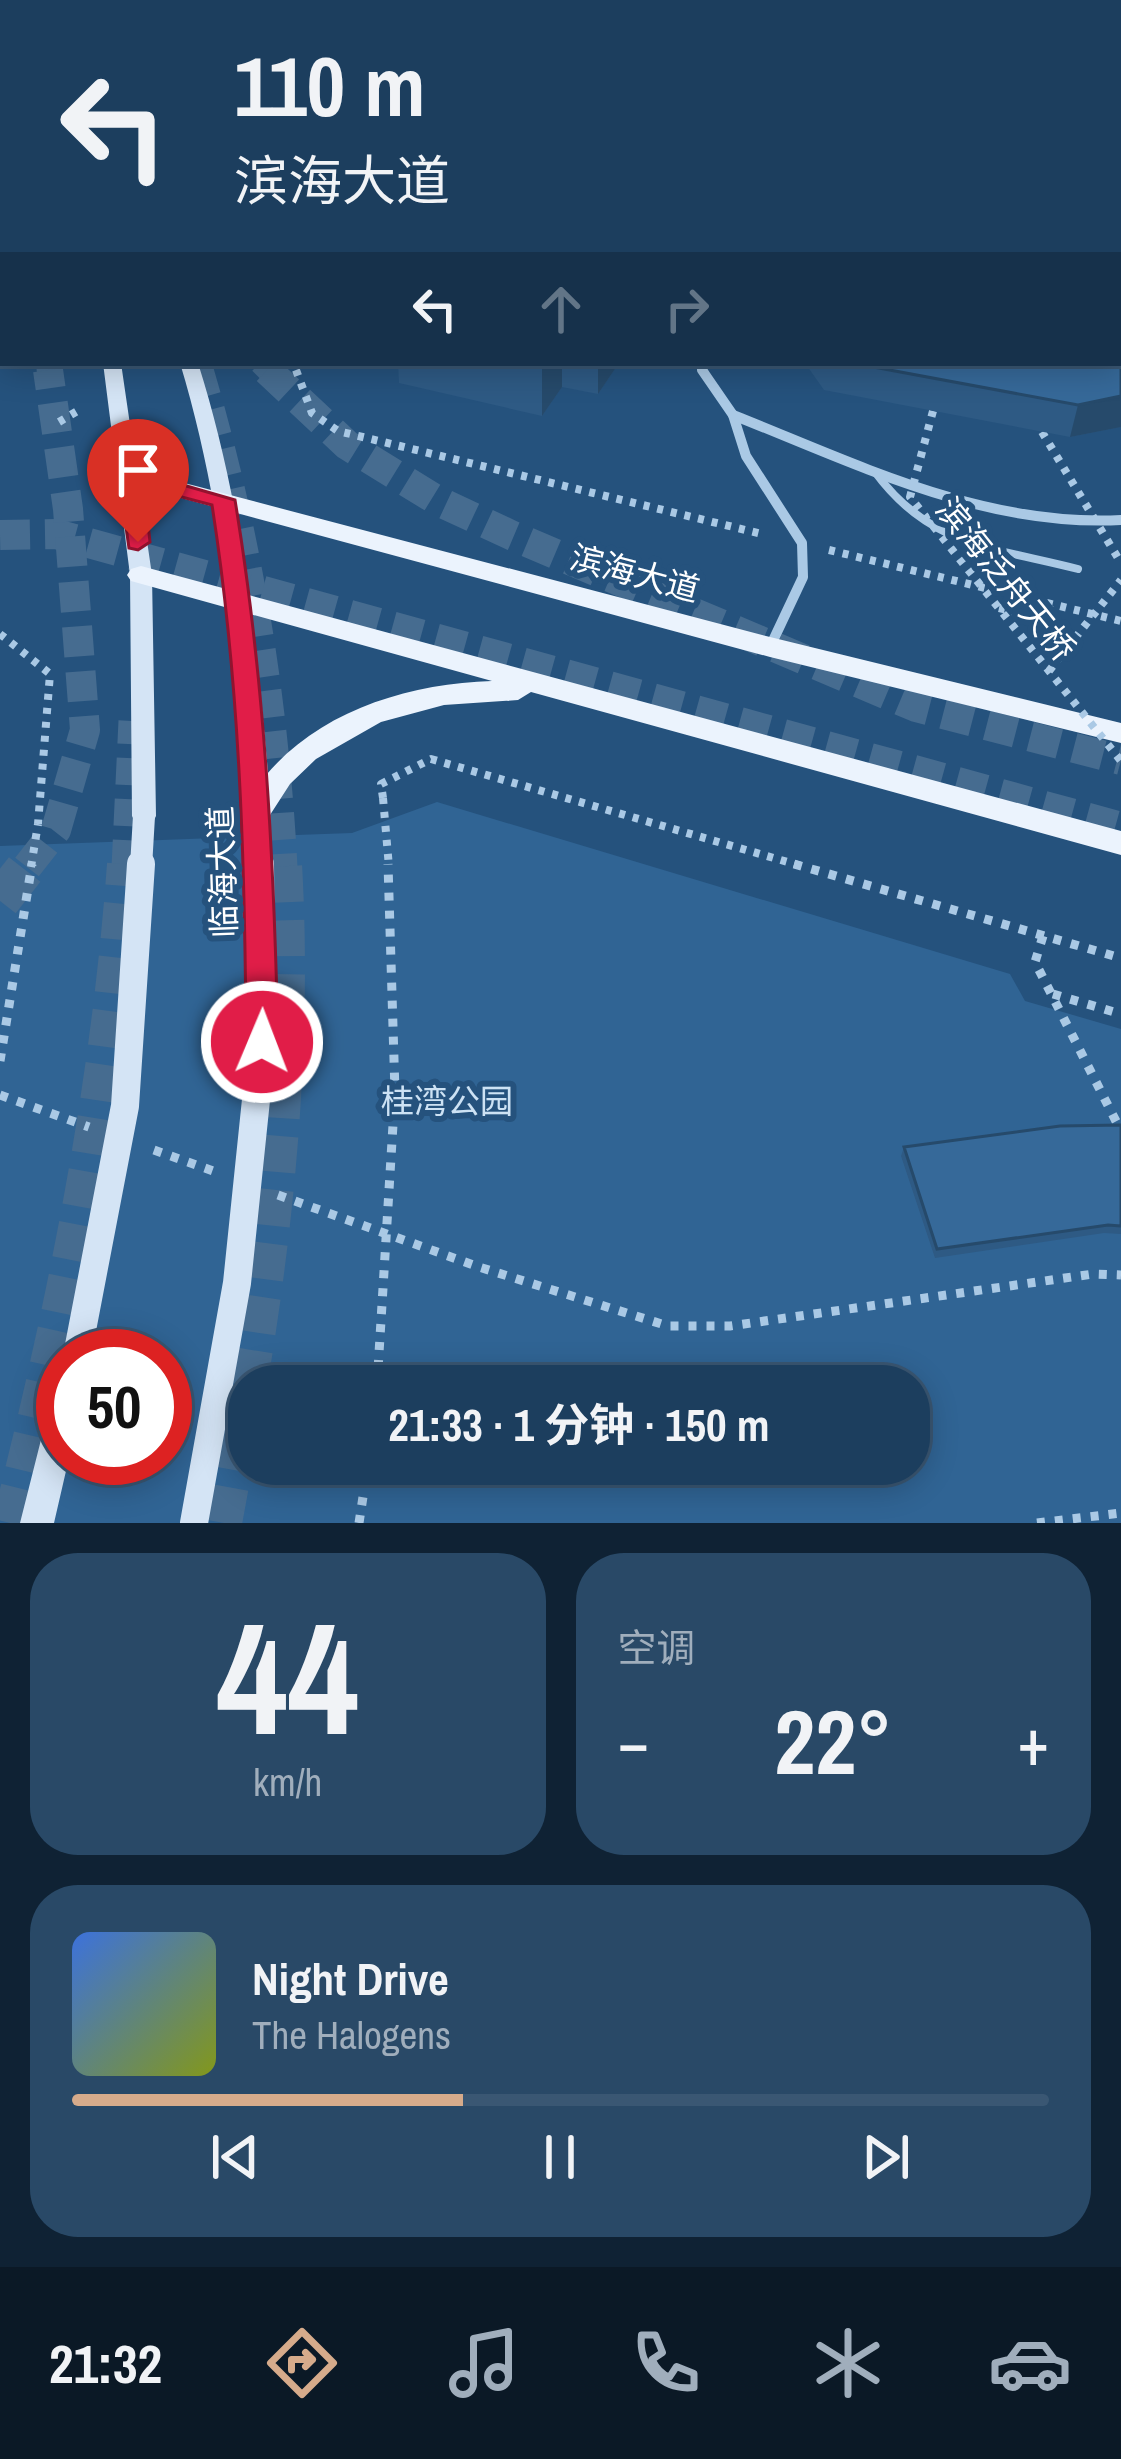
<!DOCTYPE html>
<html lang="zh">
<meta charset="utf-8">
<style>
body{margin:0;font-family:"Archivo Narrow","Noto Sans SC",sans-serif;background:#294967;color:#f1f3f6;height:100vh;display:flex;flex-direction:column;font-size:45px;white-space:nowrap}
*{box-sizing:border-box;margin:0}
p{font-size:39px;color:#a0aebc}
.icon{flex:none;width:66px;height:66px;fill:none;stroke:currentColor;stroke-width:2;stroke-linecap:round;stroke-linejoin:round}
.map{position:relative;height:1523px;overflow:hidden}
.sheet{display:flex;flex-direction:column;gap:30px;padding:30px;background:#0f2234;flex:1}
.sheet>*{flex:none}
.hud{position:absolute;left:0px;top:0px;width:1122px;height:366px;box-shadow:0 6px 30px #0003,0 0 0 3px #3a5773;background:#1c3e5e;color:#f1f3f6;overflow:hidden}
.speed{position:absolute;left:36px;top:1329px;display:flex;gap:24px;font-size:60px;font-weight:700;text-align:center}
.speed>*{display:grid;place-content:center;width:156px;height:156px;border-radius:50%;background:#1c3e5e;box-shadow:0 6px 30px #0003,0 0 0 3px #3a5773;line-height:1}
.speed .limit{border:18px solid #d22;background:#fff;color:#111}
.pin{position:absolute;display:grid;place-items:center;width:102px;height:102px;color:#fff;margin:-123px -51px;border-radius:50% 50% 50% 0;rotate:-45deg;box-shadow:0 0 12px #0007}
.pin .icon{rotate:45deg}
.me{position:absolute;width:132px;margin:-66px;rotate:1deg;stroke-linejoin:round;filter:drop-shadow(0 0 9px #0008)}
.turn{display:flex;align-items:center;gap:42px;height:252px;padding:0 36px;font-size:54px}
.turn .icon{width:156px;height:156px;stroke-width:2.5}
.turn b{display:block;font-size:84px;line-height:102px}
.lanes{display:flex;align-items:center;height:114px;padding:0 36px;background:#0003;justify-content:center;gap:60px;direction:ltr}
.lanes .off{opacity:.35}
.big{font-size:90px;font-weight:700;line-height:1.1}
.sheet .tile{flex:1;display:flex;flex-direction:column;justify-content:center;gap:18px;min-width:0;padding:0 42px;border-radius:48px;background:#294967}
.sheet .dial{align-items:center;gap:0}
.dial b{font-size:156px;line-height:1}
.song{display:flex;align-items:center;gap:36px}
.cover{width:144px;height:144px;border-radius:18px;background:linear-gradient(135deg,hsl(220 70% 55%),hsl(70 70% 35%))}
.played{height:12px;border-radius:6px;background:linear-gradient(90deg,#d6ab8b 40%,#3a5773 40%)}
.keys{display:flex;justify-content:space-around;direction:ltr}
.heat{display:flex;justify-content:space-between;align-items:center;font-size:66px;direction:ltr}
.sheet .tiles{flex:1;display:grid;gap:30px;grid-template-columns:1fr 1fr}
.tile:last-child{grid-column:span 2}
.trip{position:absolute;left:228px;top:1365px;width:702px;height:120px;border-radius:48px;background:#1c3e5e;box-shadow:0 6px 30px #0003,0 0 0 3px #3a5773;font-weight:700;line-height:120px;text-align:center}
.menu{display:flex;height:192px;justify-content:space-around;align-items:center;background:#0b1926;color:#a0aebc}
.menu .icon{width:84px;height:84px}
.menu .current{color:#d6ab8b}
.menu b{font-size:54px;color:#f1f3f6}
.map>svg:first-child{display:block}
.green{fill:#306494;fill-rule:evenodd}
.lines{fill:none;stroke-linecap:round;stroke-linejoin:round}
.primary-tunnel-far2{stroke:#466c90;stroke-width:21;stroke-dasharray:21 10;stroke-linecap:butt}
.primary-tunnel-far1{stroke:#466c90;stroke-width:27;stroke-dasharray:27 14;stroke-linecap:butt}
.primary-tunnel{stroke:#466c90;stroke-width:36;stroke-dasharray:36 18;stroke-linecap:butt}
.trunk-tunnel-far2{stroke:#466c90;stroke-width:22;stroke-dasharray:22 12;stroke-linecap:butt}
.trunk-tunnel-far1{stroke:#466c90;stroke-width:30;stroke-dasharray:30 15;stroke-linecap:butt}
.trunk-tunnel{stroke:#466c90;stroke-width:40;stroke-dasharray:40 20;stroke-linecap:butt}
.path-far2{stroke:#aac9e5;stroke-width:4.5;stroke-dasharray:4.5 6;stroke-linecap:butt}
.path-far1{stroke:#aac9e5;stroke-width:8;stroke-dasharray:6 8;stroke-linecap:butt}
.path{stroke:#aac9e5;stroke-width:9;stroke-dasharray:8 10;stroke-linecap:butt}
.service{stroke:#aac9e5;stroke-width:8}
.minor-far1{stroke:#aac9e5;stroke-width:8}
.minor{stroke:#aac9e5;stroke-width:10}
.secondary{fill:#d4e4f5;fill-rule:evenodd}
.primary{fill:#ebf3fd;fill-rule:evenodd}
.path-bridge-far1{stroke:#aac9e5;stroke-width:8;stroke-dasharray:6 8;stroke-linecap:butt}
.path-bridge{stroke:#aac9e5;stroke-width:9;stroke-dasharray:8 10;stroke-linecap:butt}
.secondary-bridge-far1{stroke:#d4e4f5;stroke-width:22}
.secondary-bridge{stroke:#d4e4f5;stroke-width:28}
.wall{fill:#2e5a84}
.shaded-wall{fill:#264a6b}
.building{fill:#366999;stroke:#264a6b;stroke-width:3}
.route{fill:#e11d48;stroke:#92132f;stroke-width:3}
.labels{text-anchor:middle;stroke-width:12;stroke-linejoin:round;paint-order:stroke}
.street-label{font-size:33px;fill:#fff;stroke:#25527d}
.park-label{font-size:33px;fill:#cde2f4;stroke:#25527d}
</style>
<div class="map">
<svg width="1121" height="1523" viewBox="0 0 1121 1523">
<rect width="100%" height="100%" fill="#25527d"/>
<path class="green" d="M437,802L1010,974L1025,1001L1121,1029V1523H0V846L352,833ZM63,1356H165V1458H63ZM249,1386H909V1464H249Z"/>
<g class="lines">
<g class="primary-tunnel-far2">
<path d="M1,0L3,8"/>
<path d="M198,363L201,373"/>
</g>
<g class="primary-tunnel-far1">
<path d="M200,370C248,533 275,696 284,867"/>
<path d="M125,867L132,721"/>
</g>
<g class="primary-tunnel">
<path d="M249,1386C278,1213 294,1040 284,864"/>
<path d="M10,1523C65,1306 109,1088 125,864"/>
<path d="M224,1523L249,1387"/>
</g>
<g class="trunk-tunnel-far2">
<path d="M0,33L3,22"/>
<path d="M0,141L3,153"/>
<path d="M47,363L48,373"/>
<path d="M260,363L270,373"/>
</g>
<g class="trunk-tunnel-far1">
<path d="M267,370L347,445L438,501L513,536L916,707L1121,760"/>
<path d="M0,535L56,534L1121,827"/>
<path d="M27,867L56,830L85,730L68,509L48,370"/>
</g>
<path class="trunk-tunnel" d="M0,901L29,864"/>
<g class="path-far2">
<path d="M0,290L3,305"/>
<path d="M293,363L297,373"/>
</g>
<g class="path-far1">
<path d="M296,370L312,413L338,431L762,534"/>
<path d="M59,422L79,410"/>
<path d="M829,550L1121,621"/>
<path d="M999,608L1045,619L1050,604"/>
<path d="M0,634L50,674L38,824"/>
<path d="M383,798L381,784L431,759L805,867"/>
</g>
<g class="path">
<path d="M794,864L1121,958"/>
<path d="M1043,936L1035,962L1121,1131"/>
<path d="M1053,994L1121,1014"/>
<path d="M0,1095L89,1127"/>
<path d="M154,1150L213,1171"/>
<path d="M278,1195L479,1267L668,1326H730L1093,1274L1121,1275"/>
<path d="M359,1523L368,1464"/>
<path d="M1037,1523L1121,1513"/>
</g>
<path class="service" d="M875,472C930,547 993,547 1078,569"/>
<path class="minor-far1" d="M698,363L705,373"/>
<g class="minor">
<path d="M702,370L733,415L746,456L802,543L803,577L770,647"/>
<path d="M733,415C859,465 983,527 1121,520"/>
</g>
<g class="secondary">
<rect x="7" y="0" width="14" height="3"/>
<path d="M63,0H77L78,3H64Z"/>
<path d="M103,363H121L152,575L156,816L153,822H135L132,816L130,575Z"/>
<path d="M180,363H198C244,508 258,656 271,807L268,813H250L247,807C236,656 224,508 180,363Z"/>
<path d="M63,1400V1458H69L54,1523H20L47,1416L52,1405Z"/>
</g>
<g class="primary">
<path d="M131,469L770,637L1121,723V743L770,657L122,482V472Z"/>
<path d="M141,566L1121,831V855L531,692L518,700L444,705L381,722L316,759L290,784L270,815H248L244,807C293,720 395,684 492,681L131,581L127,575L131,569Z"/>
</g>
<g class="path-bridge-far1">
<path d="M933,411L910,497L1121,761"/>
<path d="M1042,432L1121,563"/>
<path d="M1049,671L1121,580"/>
<path d="M383,798L389,867"/>
<path d="M31,867L38,824"/>
</g>
<g class="path-bridge">
<path d="M0,1061L32,864"/>
<path d="M377,1386L395,1092L388,864"/>
</g>
<g class="secondary-bridge-far1">
<path d="M259,807L260,867"/>
<path d="M141,867L144,816"/>
</g>
<g class="secondary-bridge">
<path d="M77,1356L125,1106L141,864"/>
<path d="M194,1523L237,1283L262,1042L260,864"/>
</g>
</g>
<g class="wall">
<path d="M1119,51L1121,52V235L1119,233Z"/>
<path d="M1121,256V427L1070,437L824,390L805,363H1119Z"/>
<path d="M398,363H619L598,394L562,387L542,416L399,383Z"/>
<path d="M1121,1125V1234L1104,1233L935,1258L901,1156L904,1147Z"/>
</g>
<g class="shaded-wall">
<path d="M545,363H562V387L542,416V367Z"/>
<path d="M598,363H619L598,394Z"/>
<path d="M1121,396V427L1070,437L1078,405Z"/>
</g>
<g class="building">
<path d="M855,0H1059L1062,3H851Z"/>
<path d="M1119,51L1121,52V197L1119,195Z"/>
<path d="M1121,256V396L1078,405L852,363H1119V257Z"/>
<path d="M522,363H545L542,367Z"/>
<path d="M1121,1125V1226L1108,1225L937,1249L904,1147L1060,1126Z"/>
</g>
<path class="route" d="M131,470L235,500C265,681 274,860 278,1042L262,1055L246,1042C245,861 240,684 212,505L144,487L150,542L138,550L129,548L119,477Z"/>
<g class="labels">
<g class="street-label">
<text transform="translate(635 573) rotate(15)" y="12">滨海大道</text>
<text transform="translate(1006 579) rotate(51)" y="12">滨海泛舟天桥</text>
<text transform="translate(222 872) rotate(-92)" y="12">临海大道</text>
</g>
<g class="park-label">
<text x="447" y="1113">桂湾公园</text>
</g>
</g>
</svg>
<div class="speed"><div class="limit">50</div></div>
<div class="pin" style="left:138px;top:542px;background:#d93025"><svg class="icon" aria-label="arrive" viewBox="0 0 24 24"><path d="M6 21V4h12l-3 4 3 4H6"/></svg></div>
<svg class="me" style="left:262px;top:1042px" viewBox="-20 -20 40 40"><circle r="17" fill="#e11d48" stroke="#fff" stroke-width="3"/><path d="M0-11L8 9 0 5-8 9z" fill="#fff"/></svg>
<div class="trip">21:33 · 1 分钟 · 150 m</div>
<div class="hud">
<div class="turn"><svg class="icon" aria-label="left" viewBox="0 0 24 24"><path d="M17 20v-9H6M10 6l-5 5 5 5"/></svg><div><b>110 m</b>滨海大道</div></div>
<div class="lanes"><svg class="icon" aria-label="left" viewBox="0 0 24 24"><path d="M17 20v-9H6M10 6l-5 5 5 5"/></svg><svg class="icon off" aria-label="ahead" viewBox="0 0 24 24"><path d="M12 20V5M6 11l6-6 6 6"/></svg><svg class="icon off" aria-label="right" viewBox="0 0 24 24"><path d="M7 20v-9h11M14 6l5 5-5 5"/></svg></div>
</div>
</div>
<section class="sheet">
<div class="tiles">
<div class="tile dial"><b>44</b><p>km/h</p></div>
<div class="tile"><p>空调</p>
<div class="heat"><a>−</a><b class="big">22°</b><a>+</a></div>
</div>
<div class="tile">
<div class="song"><i class="cover"></i><div><b>Night Drive</b><p>The Halogens</p></div></div>
<div class="played"></div>
<div class="keys"><svg class="icon" aria-label="previous" viewBox="0 0 24 24"><path d="M18 5L8 12l10 7zM5 5v14"/></svg><svg class="icon" aria-label="pause" viewBox="0 0 24 24"><path d="M8 5v14M16 5v14"/></svg><svg class="icon" aria-label="next" viewBox="0 0 24 24"><path d="M6 5l10 7-10 7zM19 5v14"/></svg></div>
</div>
</div>
</section>
<nav class="menu">
<b>21:32</b>
<svg class="icon current" aria-label="directions" viewBox="0 0 24 24"><path d="M12 3l9 9-9 9-9-9zM9 14v-3h6M13 9l2 2-2 2"/></svg>
<svg class="icon" aria-label="music" viewBox="0 0 24 24"><path d="M9 18V5l10-2v13"/><circle cx="6" cy="18" r="3"/><circle cx="16" cy="16" r="3"/></svg>
<svg class="icon" aria-label="phone" viewBox="0 0 24 24"><path d="M5 4h4l2 5-3 2q2 4 5 5l2-3 5 2v4C11 20 4 13 5 4z"/></svg>
<svg class="icon" aria-label="climate" viewBox="0 0 24 24"><path d="M12 3v18M4 7l16 10M4 17L20 7"/></svg>
<svg class="icon" aria-label="car" viewBox="0 0 24 24"><path d="M5 17H2v-5l4-1 3-4h7l3 4 3 1v5h-3M9 17h6M6 11h13"/><circle cx="7" cy="17" r="2"/><circle cx="17" cy="17" r="2"/></svg>
</nav>
